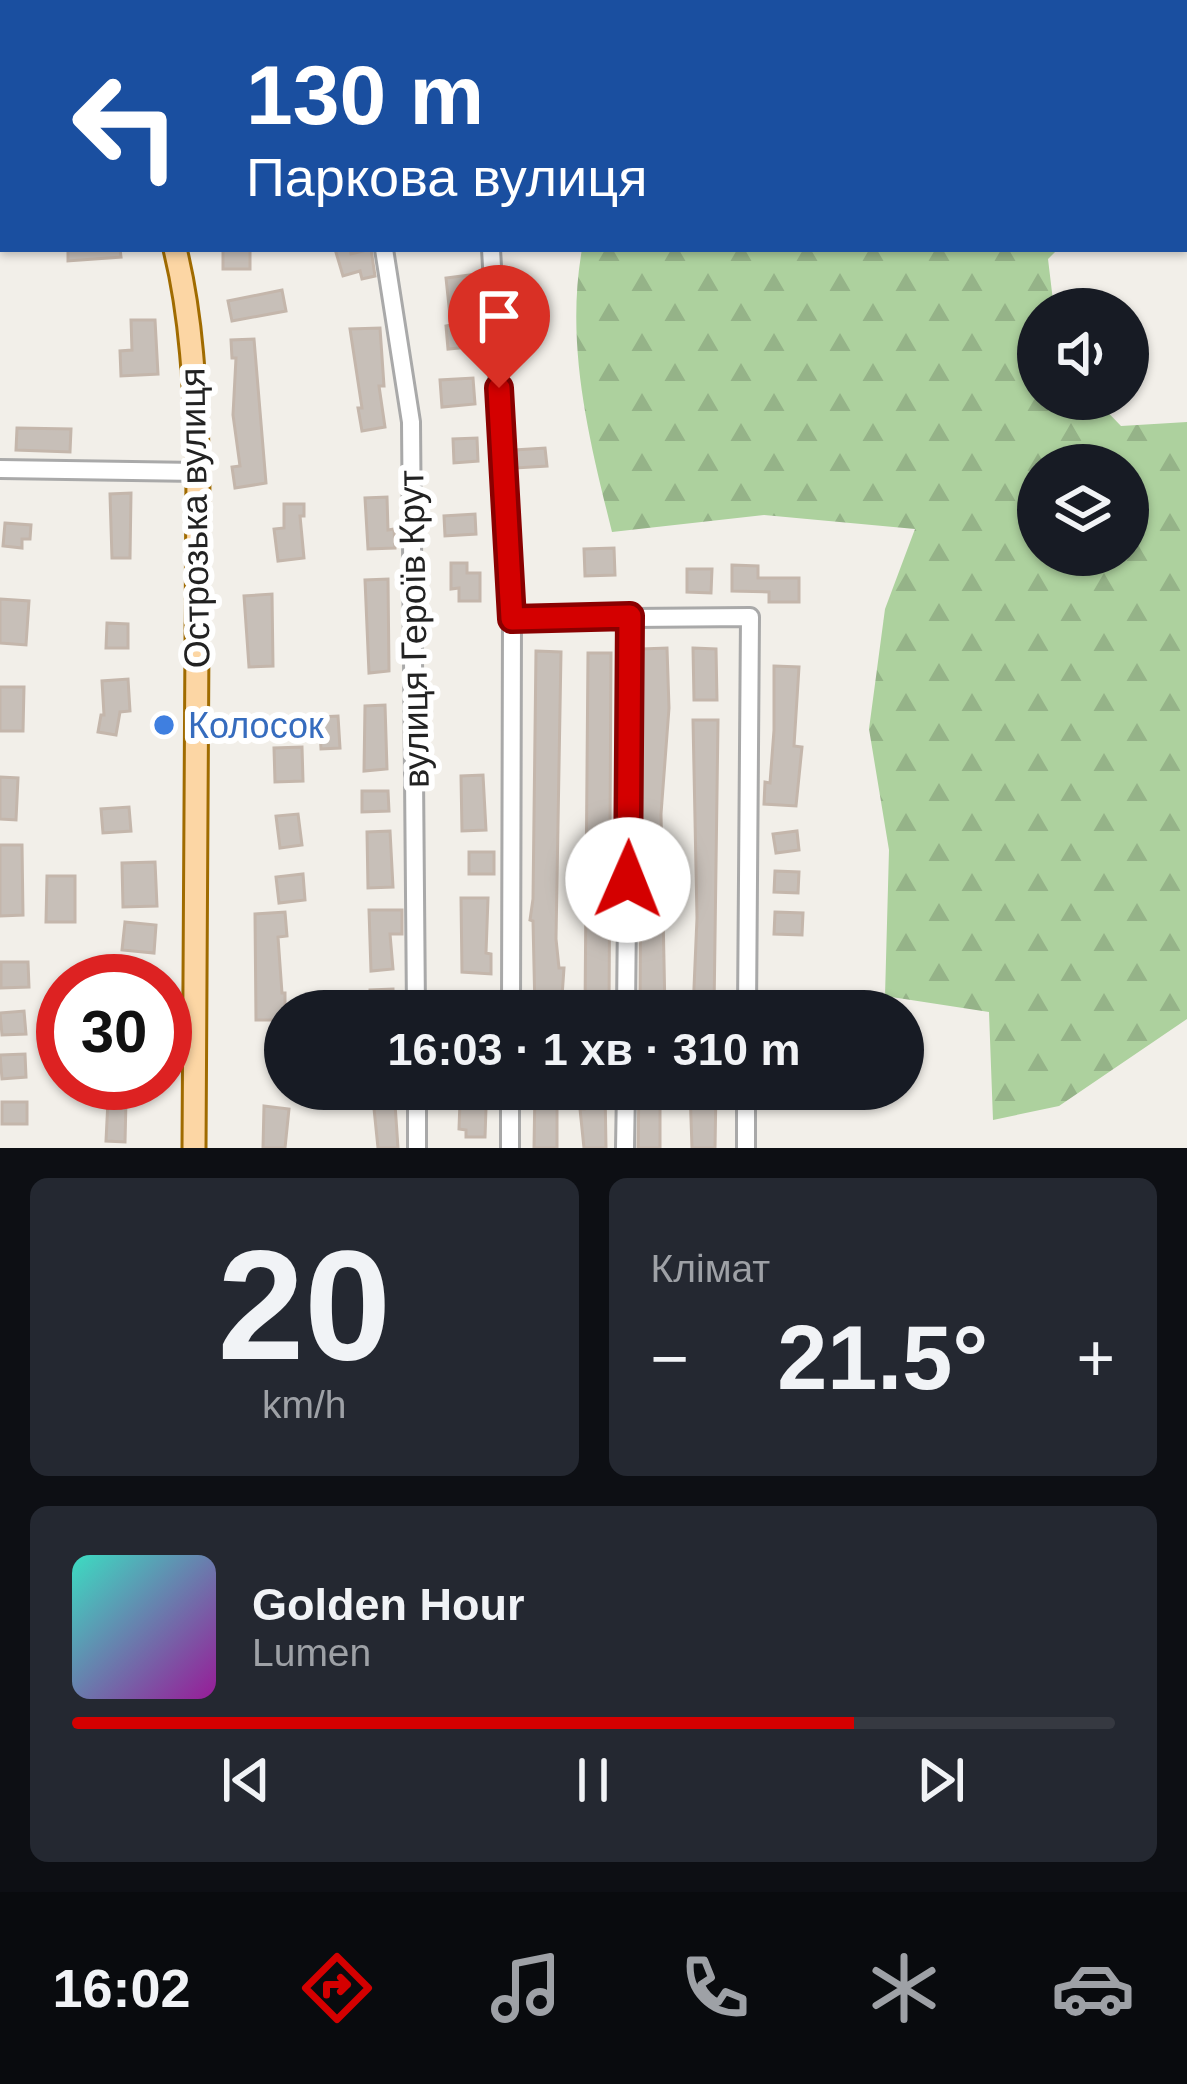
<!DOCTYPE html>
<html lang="uk">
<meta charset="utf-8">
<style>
body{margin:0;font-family:Helvetica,sans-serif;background:#242831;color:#f1f3f6;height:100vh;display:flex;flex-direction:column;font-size:45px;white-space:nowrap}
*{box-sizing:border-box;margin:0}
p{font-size:39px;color:#9ea1a6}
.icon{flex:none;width:66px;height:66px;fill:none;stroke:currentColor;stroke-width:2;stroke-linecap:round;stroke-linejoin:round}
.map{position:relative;height:1148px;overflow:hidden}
.side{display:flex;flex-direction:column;gap:30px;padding:30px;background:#0d0f14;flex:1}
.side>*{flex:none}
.guide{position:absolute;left:0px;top:0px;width:1188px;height:252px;box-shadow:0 3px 9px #0004;background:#1a4fa0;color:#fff;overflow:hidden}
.buttons{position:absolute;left:1017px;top:288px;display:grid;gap:24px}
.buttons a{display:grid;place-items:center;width:132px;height:132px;border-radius:50%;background:#171b24;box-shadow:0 3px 9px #0004;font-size:60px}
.speed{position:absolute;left:36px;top:954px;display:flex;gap:24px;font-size:60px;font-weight:700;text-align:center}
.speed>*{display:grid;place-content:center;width:156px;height:156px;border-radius:50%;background:#171b24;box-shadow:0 3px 9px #0004;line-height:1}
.speed .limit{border:18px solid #d22;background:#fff;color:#111}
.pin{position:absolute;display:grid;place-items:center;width:102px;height:102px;color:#fff;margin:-123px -51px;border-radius:50% 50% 50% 0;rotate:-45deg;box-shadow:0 0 12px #0007}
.pin .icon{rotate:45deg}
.me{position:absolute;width:132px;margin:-66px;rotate:1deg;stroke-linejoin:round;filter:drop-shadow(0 0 9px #0008)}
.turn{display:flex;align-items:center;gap:42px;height:252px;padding:0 48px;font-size:54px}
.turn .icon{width:156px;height:156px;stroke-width:2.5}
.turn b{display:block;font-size:84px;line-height:102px}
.big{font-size:90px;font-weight:600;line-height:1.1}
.side .tile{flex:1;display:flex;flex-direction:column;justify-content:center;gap:18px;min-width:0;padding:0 42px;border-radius:18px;background:#242831}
.side .dial{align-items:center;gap:0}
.dial b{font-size:156px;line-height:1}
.song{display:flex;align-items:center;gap:36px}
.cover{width:144px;height:144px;border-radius:18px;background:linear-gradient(135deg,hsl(170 70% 55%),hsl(300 70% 35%))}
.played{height:12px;border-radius:6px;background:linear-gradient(90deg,#d40000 75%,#363941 75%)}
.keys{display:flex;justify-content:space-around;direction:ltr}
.heat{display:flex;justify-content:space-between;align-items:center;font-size:66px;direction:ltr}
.side .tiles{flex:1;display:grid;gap:30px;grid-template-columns:1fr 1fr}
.tile:last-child{grid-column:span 2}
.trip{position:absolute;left:264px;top:990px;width:660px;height:120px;border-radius:60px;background:#171b24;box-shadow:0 3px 9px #0004;font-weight:600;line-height:120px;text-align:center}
.tabs{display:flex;height:192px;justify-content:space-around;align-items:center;background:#090b0e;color:#9ea1a6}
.tabs .icon{width:84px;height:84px}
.tabs .on{color:#d40000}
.tabs b{font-size:54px;color:#f1f3f6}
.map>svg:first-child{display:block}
.forest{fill:url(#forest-firs);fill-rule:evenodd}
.building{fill:#c7bfb8;stroke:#c4b6ab;stroke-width:3}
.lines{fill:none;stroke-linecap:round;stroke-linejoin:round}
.minor-casing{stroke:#a9a9a9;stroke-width:22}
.major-casing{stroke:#a06b00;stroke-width:27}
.minor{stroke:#fff;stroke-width:16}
.major{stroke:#fcd6a4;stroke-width:21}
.route-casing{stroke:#8a0000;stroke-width:30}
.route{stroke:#d40000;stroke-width:21}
.shop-dot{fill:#3f7fe0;stroke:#fff;stroke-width:4.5}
.labels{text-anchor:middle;stroke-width:12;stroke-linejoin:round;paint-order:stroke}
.street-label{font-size:36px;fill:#222;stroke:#fff}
.shop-label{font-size:36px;fill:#366cbe;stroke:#fff;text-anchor:start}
</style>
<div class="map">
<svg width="1187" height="1148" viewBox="0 0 1187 1148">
<defs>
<pattern id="forest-firs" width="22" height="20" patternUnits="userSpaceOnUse" patternTransform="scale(3)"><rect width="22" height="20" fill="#add19e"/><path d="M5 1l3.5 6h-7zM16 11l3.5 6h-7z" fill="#95b388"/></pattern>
</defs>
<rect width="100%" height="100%" fill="#f2efe9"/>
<g class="forest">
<path d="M965,0H1187V141L1185,3H963Z"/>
<path d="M582,249H1058L1048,259L1054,309H1038V399H1095L1121,426L1187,422V1019L1059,1106L993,1120L989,1012L885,996L889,850L869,729L885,609L915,529L764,515L612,532C589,439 565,345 582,249ZM1038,465H1128V555H1038Z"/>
</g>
<g class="building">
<path d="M68,249H120L121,257L68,261Z"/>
<rect x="223" y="249" width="27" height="20"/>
<path d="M335,249H350L351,254L371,249L375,276L362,279L360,271L343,276Z"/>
<path d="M470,275L481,346L448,349L446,326L451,325L446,278Z"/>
<path d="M532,287L534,309L511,311L509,289Z"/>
<path d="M282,290L286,311L232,321L228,301Z"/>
<path d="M131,320H155L158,374L121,376L120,351L132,350Z"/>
<path d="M380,328L384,386H379L385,427L362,431L358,408H362L350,329Z"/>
<path d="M254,339L266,483L235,488L232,467L240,466L233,415L236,358H232L231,340Z"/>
<path d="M473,378L475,404L442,407L440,380Z"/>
<path d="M17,428L71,429L70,452L16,450Z"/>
<path d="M477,438L478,461L454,463L453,439Z"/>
<path d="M545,448L547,466L516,468L515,450Z"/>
<path d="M131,493L130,558H112L110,494Z"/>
<path d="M387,497L388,530L394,529L395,548L368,549L365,498Z"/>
<path d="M284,504H304V516H300L304,558L278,561L274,529L284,528Z"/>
<path d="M475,514L476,534L445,536L444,516Z"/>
<path d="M5,523L31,525L30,539H22V548L3,546Z"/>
<path d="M614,548L615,575L585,576L584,549Z"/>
<path d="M451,563H467V573H480V601H459V588L451,589Z"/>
<path d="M732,565L758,566V578H799V602H769V592L732,591Z"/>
<path d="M687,569H712L711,593L687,592Z"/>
<path d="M388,579L389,671L369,673L365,580Z"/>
<path d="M272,594L273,666L249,667L244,596Z"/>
<path d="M0,599L29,601L26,645L0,643Z"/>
<path d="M107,623L128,624V648H106Z"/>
<path d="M667,648L669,708L661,814L665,1011H640L642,649Z"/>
<path d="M693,648L716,649L717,700H694Z"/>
<path d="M536,651L561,652L556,939L559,968H564L561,1011H535L533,921L530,920L533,899Z"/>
<path d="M588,653H611L609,1011H585Z"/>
<path d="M774,666L799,667L794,746L802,747L796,806L764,804L765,782L770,783L774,730Z"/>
<path d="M128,679L130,711L120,712L116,735L98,732L101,715H104L102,681Z"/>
<path d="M0,687H24L23,731H0Z"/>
<path d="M385,705L387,769L364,771L365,706Z"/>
<path d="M338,716L340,748L321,749L319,717Z"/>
<path d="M693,720H718L714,1011H693L697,918Z"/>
<path d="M302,747L303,781L275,782L274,748Z"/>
<path d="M483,775L486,830L462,831L461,776Z"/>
<path d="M0,777L18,778L16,820L0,819Z"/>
<path d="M362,791H388L389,811L362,812Z"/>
<path d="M129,807L131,831L103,833L101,809Z"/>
<path d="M298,814L302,845L280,848L276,816Z"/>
<path d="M390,831L393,887L368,888L367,832Z"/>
<path d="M797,831L799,850L776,853L773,834Z"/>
<path d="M0,845H22L23,915L0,916Z"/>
<rect x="469" y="852" width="25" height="22"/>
<path d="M155,862L157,906L123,907L122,863Z"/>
<path d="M775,871L799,872L798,893L774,892Z"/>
<path d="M303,874L305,900L279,903L276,877Z"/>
<path d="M47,876H75V922H46Z"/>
<path d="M461,898H488L486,953L491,954V974L462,972Z"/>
<path d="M369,910H402V934H390L393,969L371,971Z"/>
<path d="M285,912L287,936L278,937L282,993H285V1058H275L274,1020H256L255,914Z"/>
<path d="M775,912L803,913L802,935L774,934Z"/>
<path d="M125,922L156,925L154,953L122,950Z"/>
<path d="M1,962H28L29,987L1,988Z"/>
<path d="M393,989L394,1011H370V990Z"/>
<path d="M24,1011L26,1034L2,1035L0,1013Z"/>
<path d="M25,1054L26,1077L2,1079L0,1055Z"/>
<path d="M372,1089H394L398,1148H378Z"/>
<path d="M535,1089H557V1148H534Z"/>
<path d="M583,1089H605L606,1148H584L580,1109H584Z"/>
<path d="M639,1089H660V1148H638Z"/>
<path d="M690,1089H716L715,1148H692Z"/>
<path d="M108,1100L126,1101L125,1142L106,1141Z"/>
<path d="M460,1101H472L471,1108H486L485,1137H466V1130L459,1129Z"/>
<rect x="2" y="1102" width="25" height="22"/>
<path d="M264,1106L289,1109L285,1148H263Z"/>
</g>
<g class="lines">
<g class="minor-casing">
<g id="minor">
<path d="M1185,84H1187"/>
<path d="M384,249L411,422L416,1011"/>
<path d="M491,249L512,619L511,1011"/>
<path d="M0,469L198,472"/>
<path d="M512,619L750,617L747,1011"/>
<path d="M626,1011L630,617"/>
<path d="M417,1089V1148"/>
<path d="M510,1148V1089"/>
<path d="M625,1148L626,1089"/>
<path d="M746,1148V1089"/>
</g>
</g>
<g class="major-casing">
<g id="major">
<path d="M79,0L81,3"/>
<path d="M175,249C193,322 195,397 198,472L194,1148"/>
</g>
</g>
<use href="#minor" class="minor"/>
<use href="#major" class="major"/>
</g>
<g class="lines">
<g class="route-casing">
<path id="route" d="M499,388L512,619L630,616L628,880"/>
</g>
<use href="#route" class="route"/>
</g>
<circle class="shop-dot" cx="164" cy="725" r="12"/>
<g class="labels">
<g class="street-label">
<text transform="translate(194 518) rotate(-91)" y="13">Острозька вулиця</text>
<text transform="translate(413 629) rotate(-91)" y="13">вулиця Героїв Крут</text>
</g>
<g class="shop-label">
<text x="188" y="738">Колосок</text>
</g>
</g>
</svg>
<div class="buttons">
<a><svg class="icon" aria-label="sound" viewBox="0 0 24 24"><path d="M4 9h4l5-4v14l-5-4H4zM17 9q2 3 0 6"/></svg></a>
<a><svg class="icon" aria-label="layers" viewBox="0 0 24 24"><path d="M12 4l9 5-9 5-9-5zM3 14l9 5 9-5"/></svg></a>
</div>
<div class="speed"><div class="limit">30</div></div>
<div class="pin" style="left:499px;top:388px;background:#d93025"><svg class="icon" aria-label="arrive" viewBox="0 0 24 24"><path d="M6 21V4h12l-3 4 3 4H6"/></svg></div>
<svg class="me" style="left:628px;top:880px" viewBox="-20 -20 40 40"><circle r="19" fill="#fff"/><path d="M0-13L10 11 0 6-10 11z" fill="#d40000"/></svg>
<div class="trip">16:03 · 1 хв · 310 m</div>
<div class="guide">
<div class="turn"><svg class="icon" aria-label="left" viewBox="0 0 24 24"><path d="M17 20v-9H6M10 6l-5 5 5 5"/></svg><div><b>130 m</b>Паркова вулиця</div></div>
</div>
</div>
<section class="side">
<div class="tiles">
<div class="tile dial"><b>20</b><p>km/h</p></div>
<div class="tile"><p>Клімат</p>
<div class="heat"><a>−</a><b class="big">21.5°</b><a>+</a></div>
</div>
<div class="tile">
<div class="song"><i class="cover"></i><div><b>Golden Hour</b><p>Lumen</p></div></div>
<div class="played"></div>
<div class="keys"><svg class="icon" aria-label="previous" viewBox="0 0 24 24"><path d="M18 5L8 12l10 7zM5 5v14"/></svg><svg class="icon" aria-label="pause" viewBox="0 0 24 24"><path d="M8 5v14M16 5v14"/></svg><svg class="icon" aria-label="next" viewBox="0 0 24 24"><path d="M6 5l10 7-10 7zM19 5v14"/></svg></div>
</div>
</div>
</section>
<nav class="tabs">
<b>16:02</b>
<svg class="icon on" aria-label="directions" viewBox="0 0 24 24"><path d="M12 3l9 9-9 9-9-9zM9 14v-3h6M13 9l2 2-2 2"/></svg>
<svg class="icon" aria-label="music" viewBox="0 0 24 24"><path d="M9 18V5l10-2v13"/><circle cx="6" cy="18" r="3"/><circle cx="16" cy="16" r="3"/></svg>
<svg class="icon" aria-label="phone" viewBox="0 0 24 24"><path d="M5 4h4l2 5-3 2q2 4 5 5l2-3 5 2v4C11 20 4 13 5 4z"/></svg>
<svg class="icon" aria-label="climate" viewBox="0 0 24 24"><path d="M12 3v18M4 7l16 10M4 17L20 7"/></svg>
<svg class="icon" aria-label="car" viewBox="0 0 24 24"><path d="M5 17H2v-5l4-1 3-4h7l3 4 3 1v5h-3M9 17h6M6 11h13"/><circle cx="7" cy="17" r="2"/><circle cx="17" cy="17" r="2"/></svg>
</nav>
